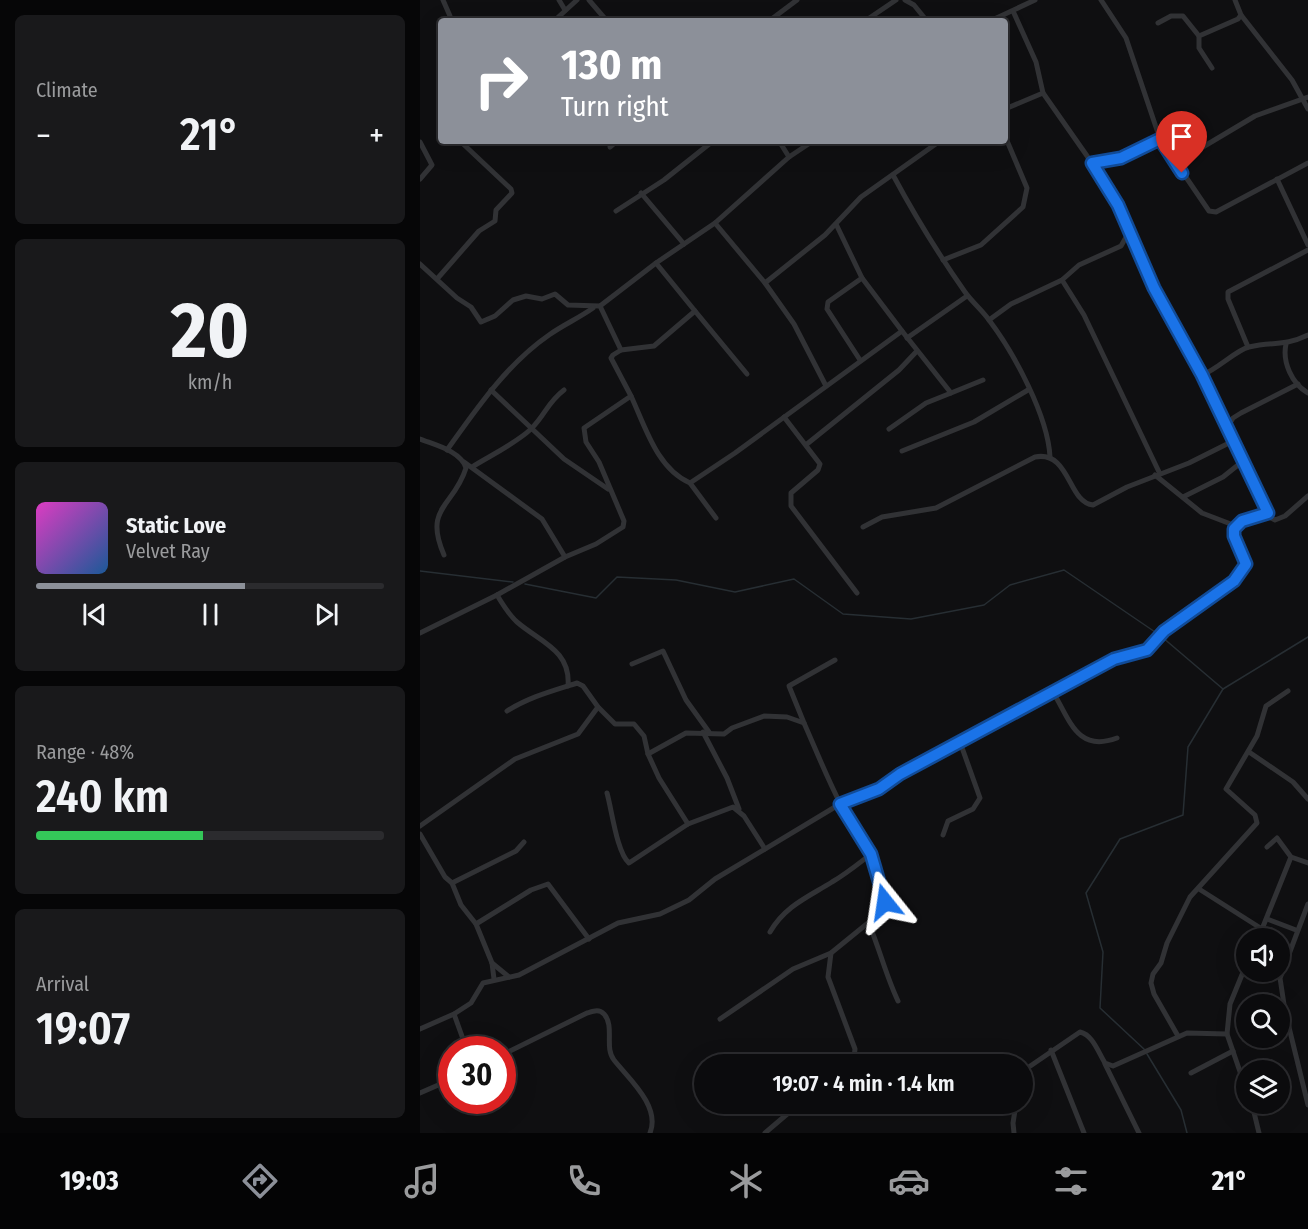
<!DOCTYPE html>
<meta charset="utf-8">
<style>
body{margin:0;font-family:"Fira Sans Condensed",sans-serif;background:#19191b;color:#f1f3f6;height:100vh;display:flex;flex-direction:column;font-size:22px;white-space:nowrap}
*{box-sizing:border-box;margin:0}
p{font-size:20px;color:#9a9b9d}
.icon{flex:none;width:33px;height:33px;fill:none;stroke:currentColor;stroke-width:2;stroke-linecap:round;stroke-linejoin:round}
.map{position:relative;flex:1;overflow:hidden}
.details{display:flex;flex-direction:column;gap:15px;padding:15px;background:#060607;width:420px}
.details>*{flex:none}
.banner{position:absolute;left:18px;top:18px;width:570px;height:126px;border-radius:6px;box-shadow:0 6px 24px #0002,0 0 0 2px #2b2b2e;background:#8c9099;color:#fff;overflow:hidden}
.fabs{position:absolute;left:816px;top:928px;display:grid;gap:12px}
.fabs a{display:grid;place-items:center;width:54px;height:54px;border-radius:50%;background:#0b0b0d;box-shadow:0 6px 24px #0002,0 0 0 2px #2b2b2e;font-size:30px}
.speed{position:absolute;left:18px;top:1036px;display:flex;gap:12px;font-size:30px;font-weight:700;text-align:center}
.speed>*{display:grid;place-content:center;width:78px;height:78px;border-radius:50%;background:#0b0b0d;box-shadow:0 6px 24px #0002,0 0 0 2px #2b2b2e;line-height:1}
.speed .limit{border:9px solid #d22;background:#fff;color:#111}
.pin{position:absolute;display:grid;place-items:center;width:51px;height:51px;color:#fff;margin:-62px -26px;border-radius:50% 50% 50% 0;rotate:-45deg;box-shadow:0 0 6px #0007}
.pin .icon{rotate:45deg}
.me{position:absolute;width:66px;margin:-33px;rotate:345deg;stroke-linejoin:round;filter:drop-shadow(0 0 4px #0008)}
.turn{display:flex;align-items:center;gap:21px;height:126px;padding:0 24px;font-size:27px}
.turn .icon{width:78px;height:78px;stroke-width:2.5}
.turn b{display:block;font-size:42px;line-height:51px}
.big{font-size:45px;font-weight:600;line-height:1.1}
.details .card{flex:1;display:flex;flex-direction:column;justify-content:center;gap:9px;min-width:0;padding:0 21px;border-radius:9px;background:#19191b}
.details .dial{align-items:center;gap:0}
.dial b{font-size:78px;line-height:1}
.song{display:flex;align-items:center;gap:18px}
.cover{width:72px;height:72px;border-radius:9px;background:linear-gradient(135deg,hsl(310 70% 55%),hsl(210 70% 35%))}
.played{height:6px;border-radius:3px;background:linear-gradient(90deg,#8c9099 60%,#2b2b2e 60%)}
.keys{display:flex;justify-content:space-around;direction:ltr}
.heat{display:flex;justify-content:space-between;align-items:center;font-size:33px;direction:ltr}
.charge{height:9px;border-radius:4px;background:linear-gradient(90deg,#34c759 48%,#2b2b2e 0)}
.trip{position:absolute;left:274px;top:1054px;width:339px;height:60px;border-radius:30px;background:#0b0b0d;box-shadow:0 6px 24px #0002,0 0 0 2px #2b2b2e;font-weight:600;line-height:60px;text-align:center}
.tab-bar{display:flex;height:96px;justify-content:space-around;align-items:center;background:#040405;color:#9a9b9d}
.tab-bar .icon{width:42px;height:42px}
.tab-bar .current{color:#8c9099}
.tab-bar b{font-size:27px;color:#f1f3f6}
main{display:flex;flex:1;min-height:0}
.map>svg:first-child{display:block}
.lines{fill:none;stroke-linecap:round;stroke-linejoin:round}
.stream{stroke:#272e33;stroke-width:1.5}
.street{stroke:#313235;stroke-width:5}
.route-casing{stroke:#114b97;stroke-width:15}
.route{stroke:#1a73e8;stroke-width:10}
</style>
<main>
<section class="details">
<div class="card"><p>Climate</p>
<div class="heat"><a>−</a><b class="big">21°</b><a>+</a></div>
</div>
<div class="card dial"><b>20</b><p>km/h</p></div>
<div class="card">
<div class="song"><i class="cover"></i><div><b>Static Love</b><p>Velvet Ray</p></div></div>
<div class="played"></div>
<div class="keys"><svg class="icon" aria-label="previous" viewBox="0 0 24 24"><path d="M18 5L8 12l10 7zM5 5v14"/></svg><svg class="icon" aria-label="pause" viewBox="0 0 24 24"><path d="M8 5v14M16 5v14"/></svg><svg class="icon" aria-label="next" viewBox="0 0 24 24"><path d="M6 5l10 7-10 7zM19 5v14"/></svg></div>
</div>
<div class="card"><p>Range · 48%</p><b class="big">240 km</b><div class="charge"></div></div>
<div class="card"><p>Arrival</p><b class="big">19:07</b></div>
</section>
<div class="map">
<svg width="888" height="1133" viewBox="0 0 888 1133">
<rect width="100%" height="100%" fill="#0f0f11"/>
<g class="lines">
<g class="stream">
<path d="M0,571L93,582"/>
<path d="M105,584L176,598L197,577L256,580L315,592L374,579L423,614L491,619L564,605L590,585L644,570L738,634"/>
<path d="M742,637L803,689"/>
<path d="M725,1050L680,1008L683,952L666,893L700,839L763,815L768,747L803,689L888,637"/>
<path d="M727,1054L761,1110L767,1133"/>
</g>
<g class="street">
<path d="M23,0L30,16L29,21"/>
<path d="M139,0L145,10"/>
<path d="M169,0L187,21"/>
<path d="M485,0L494,5L507,21"/>
<path d="M681,0L706,38L740,139L789,211L796,212L888,163"/>
<path d="M815,0L821,15L872,80L888,109"/>
<path d="M134,21L157,0"/>
<path d="M349,21L377,0"/>
<path d="M445,21L476,0"/>
<path d="M570,21L615,0"/>
<path d="M738,23L751,16H763L779,36"/>
<path d="M792,68L779,48V36L818,19L821,15"/>
<path d="M623,93L672,163L697,205L734,288L782,375L849,517L855,520L865,516L888,496"/>
<path d="M585,109L623,93L616,62L593,11"/>
<path d="M359,141L369,157"/>
<path d="M393,141L369,157L295,223L345,283L405,235L441,197L520,141"/>
<path d="M0,142L12,165L0,179"/>
<path d="M190,147L197,141"/>
<path d="M672,163L701,157L740,139"/>
<path d="M756,163L835,116L888,97"/>
<path d="M473,175C495,216 519,255 545,292C552,302 562,310 569,320C594,353 628,416 630,457"/>
<path d="M857,179L888,245"/>
<path d="M221,193L264,244"/>
<path d="M196,211L244,180L293,141"/>
<path d="M523,260L561,245L603,207L607,188L585,136"/>
<path d="M0,264L37,298L51,307L61,322L75,316L93,300L106,296L122,299L135,294L148,305L180,306L201,350"/>
<path d="M17,279L59,231L75,221L76,210L92,193L91,189L40,141"/>
<path d="M642,280L664,315L740,474"/>
<path d="M345,283L374,324L406,386"/>
<path d="M180,306L236,263"/>
<path d="M275,311L327,374"/>
<path d="M569,320L591,304L642,280L659,265L701,246L709,232"/>
<path d="M487,338L547,296"/>
<path d="M866,344C862,362 872,384 888,393"/>
<path d="M828,347L808,299V292L888,250"/>
<path d="M440,360L407,309L408,302L442,278"/>
<path d="M782,375C798,369 816,350 829,347C854,341 863,347 888,335"/>
<path d="M71,390L144,459L188,489"/>
<path d="M531,393L563,380"/>
<path d="M211,396C225,426 237,469 270,483"/>
<path d="M364,417L400,464L398,470L371,493V506L437,593"/>
<path d="M807,428L813,418L821,413L878,384"/>
<path d="M469,429L506,403L531,393L482,331"/>
<path d="M0,439C15,445 41,451 46,468C34,507 3,507 24,555"/>
<path d="M387,444L479,370L496,352"/>
<path d="M27,450C57,408 87,364 129,335C143,325 159,318 173,308"/>
<path d="M482,451L554,422L608,390"/>
<path d="M52,467C71,455 95,444 111,429C126,414 127,403 144,390"/>
<path d="M735,475L782,513L816,526"/>
<path d="M763,497L803,477L823,461"/>
<path d="M296,518L270,483L315,453L482,331L442,278L416,224"/>
<path d="M443,527L462,517L516,508L615,457C650,450 648,503 673,505L707,487L769,463L813,441"/>
<path d="M145,557L176,544L203,527L204,521L179,462L166,442L164,428L211,396L191,358L193,355L201,350L234,346L275,311L236,263L295,223"/>
<path d="M77,595C83,605 89,615 97,622C120,642 151,650 148,686"/>
<path d="M0,633L77,595L145,557L122,519L44,462"/>
<path d="M212,664L243,651L266,700L289,732"/>
<path d="M633,692C650,720 657,753 697,738"/>
<path d="M87,711C109,697 132,691 157,683L163,686L178,707L195,724H214L224,736L228,754L239,778L268,824"/>
<path d="M384,723L369,686L415,660"/>
<path d="M283,732L307,778L319,809"/>
<path d="M829,752L873,782L888,799"/>
<path d="M228,754L266,733L304,734L312,728L344,716L367,717L384,723C396,750 407,778 421,805C432,828 480,889 459,914L411,953L408,977L435,1049L433,1065"/>
<path d="M187,793C192,811 197,853 209,863L268,824L313,807L324,816L345,849"/>
<path d="M0,826L95,759L158,734L178,707"/>
<path d="M0,834L25,877L32,883"/>
<path d="M523,835L528,821L553,809L560,798L540,742"/>
<path d="M104,842L96,851L32,883L41,905L56,924L111,890L128,884L169,939"/>
<path d="M847,847L857,838L871,857L888,863"/>
<path d="M779,889L842,929"/>
<path d="M888,904L860,978L865,1011L888,1105"/>
<path d="M847,919L876,930"/>
<path d="M56,924L72,963L74,979"/>
<path d="M449,924C460,950 466,976 478,1001"/>
<path d="M350,932C365,906 388,897 412,882C426,874 438,864 451,854"/>
<path d="M838,939L871,857"/>
<path d="M72,963L89,977"/>
<path d="M826,965L810,1004L807,1034L826,1089"/>
<path d="M300,1019L373,969L411,953"/>
<path d="M0,1029L34,1014"/>
<path d="M758,1036L734,994L731,983L733,974L741,963L747,943L770,897L837,823L835,815L806,789L837,736L846,706L868,691"/>
<path d="M50,1050L43,1039L34,1014L51,1003L63,983L99,975L198,923L240,914L269,900L295,879L420,804L459,789L480,774L694,659L727,650L744,631L814,581L827,562C821,550 803,527 824,520C832,517 840,517 848,513"/>
<path d="M631,1050L664,1133"/>
<path d="M82,1055L167,1013C174,1011 179,1009 184,1014C195,1026 184,1048 194,1060C208,1078 241,1106 230,1133"/>
<path d="M685,1064L719,1133"/>
<path d="M603,1071L660,1032C673,1035 678,1052 685,1063L693,1066L767,1033L807,1034"/>
<path d="M771,1073L813,1051"/>
<path d="M0,1093L32,1079"/>
<path d="M832,1104L839,1133"/>
<path d="M345,1133L379,1104"/>
<path d="M594,1133L593,1123L596,1104"/>
</g>
</g>
<g class="lines">
<g class="route-casing">
<path id="route" d="M465,902L451,854L420,804L459,789L480,774L694,659L727,650L744,631L814,581L826,564L814,536V529L822,521L848,513L782,375L734,288L698,205L672,163L701,158L740,139L762,173"/>
</g>
<use href="#route" class="route"/>
</g>
</svg>
<div class="fabs">
<a><svg class="icon" aria-label="sound" viewBox="0 0 24 24"><path d="M4 9h4l5-4v14l-5-4H4zM17 9q2 3 0 6"/></svg></a>
<a><svg class="icon" aria-label="search" viewBox="0 0 24 24"><circle cx="10" cy="10" r="6"/><path d="M15 15l6 6"/></svg></a>
<a><svg class="icon" aria-label="layers" viewBox="0 0 24 24"><path d="M12 4l9 5-9 5-9-5zM3 14l9 5 9-5"/></svg></a>
</div>
<div class="speed"><div class="limit">30</div></div>
<div class="pin" style="left:762px;top:173px;background:#d93025"><svg class="icon" aria-label="arrive" viewBox="0 0 24 24"><path d="M6 21V4h12l-3 4 3 4H6"/></svg></div>
<svg class="me" style="left:465px;top:902px" viewBox="-20 -20 40 40"><path d="M0-17L14 15 0 8-14 15z" fill="#1a73e8" stroke="#fff" stroke-width="4"/></svg>
<div class="trip">19:07 · 4 min · 1.4 km</div>
<div class="banner">
<div class="turn"><svg class="icon" aria-label="right" viewBox="0 0 24 24"><path d="M7 20v-9h11M14 6l5 5-5 5"/></svg><div><b>130 m</b>Turn right</div></div>
</div>
</div>
</main>
<nav class="tab-bar">
<b>19:03</b>
<svg class="icon current" aria-label="directions" viewBox="0 0 24 24"><path d="M12 3l9 9-9 9-9-9zM9 14v-3h6M13 9l2 2-2 2"/></svg>
<svg class="icon" aria-label="music" viewBox="0 0 24 24"><path d="M9 18V5l10-2v13"/><circle cx="6" cy="18" r="3"/><circle cx="16" cy="16" r="3"/></svg>
<svg class="icon" aria-label="phone" viewBox="0 0 24 24"><path d="M5 4h4l2 5-3 2q2 4 5 5l2-3 5 2v4C11 20 4 13 5 4z"/></svg>
<svg class="icon" aria-label="climate" viewBox="0 0 24 24"><path d="M12 3v18M4 7l16 10M4 17L20 7"/></svg>
<svg class="icon" aria-label="car" viewBox="0 0 24 24"><path d="M5 17H2v-5l4-1 3-4h7l3 4 3 1v5h-3M9 17h6M6 11h13"/><circle cx="7" cy="17" r="2"/><circle cx="17" cy="17" r="2"/></svg>
<svg class="icon" aria-label="filters" viewBox="0 0 24 24"><path d="M4 7h16M4 17h16"/><circle cx="9" cy="7" r="2"/><circle cx="15" cy="17" r="2"/></svg>
<b>21°</b>
</nav>
